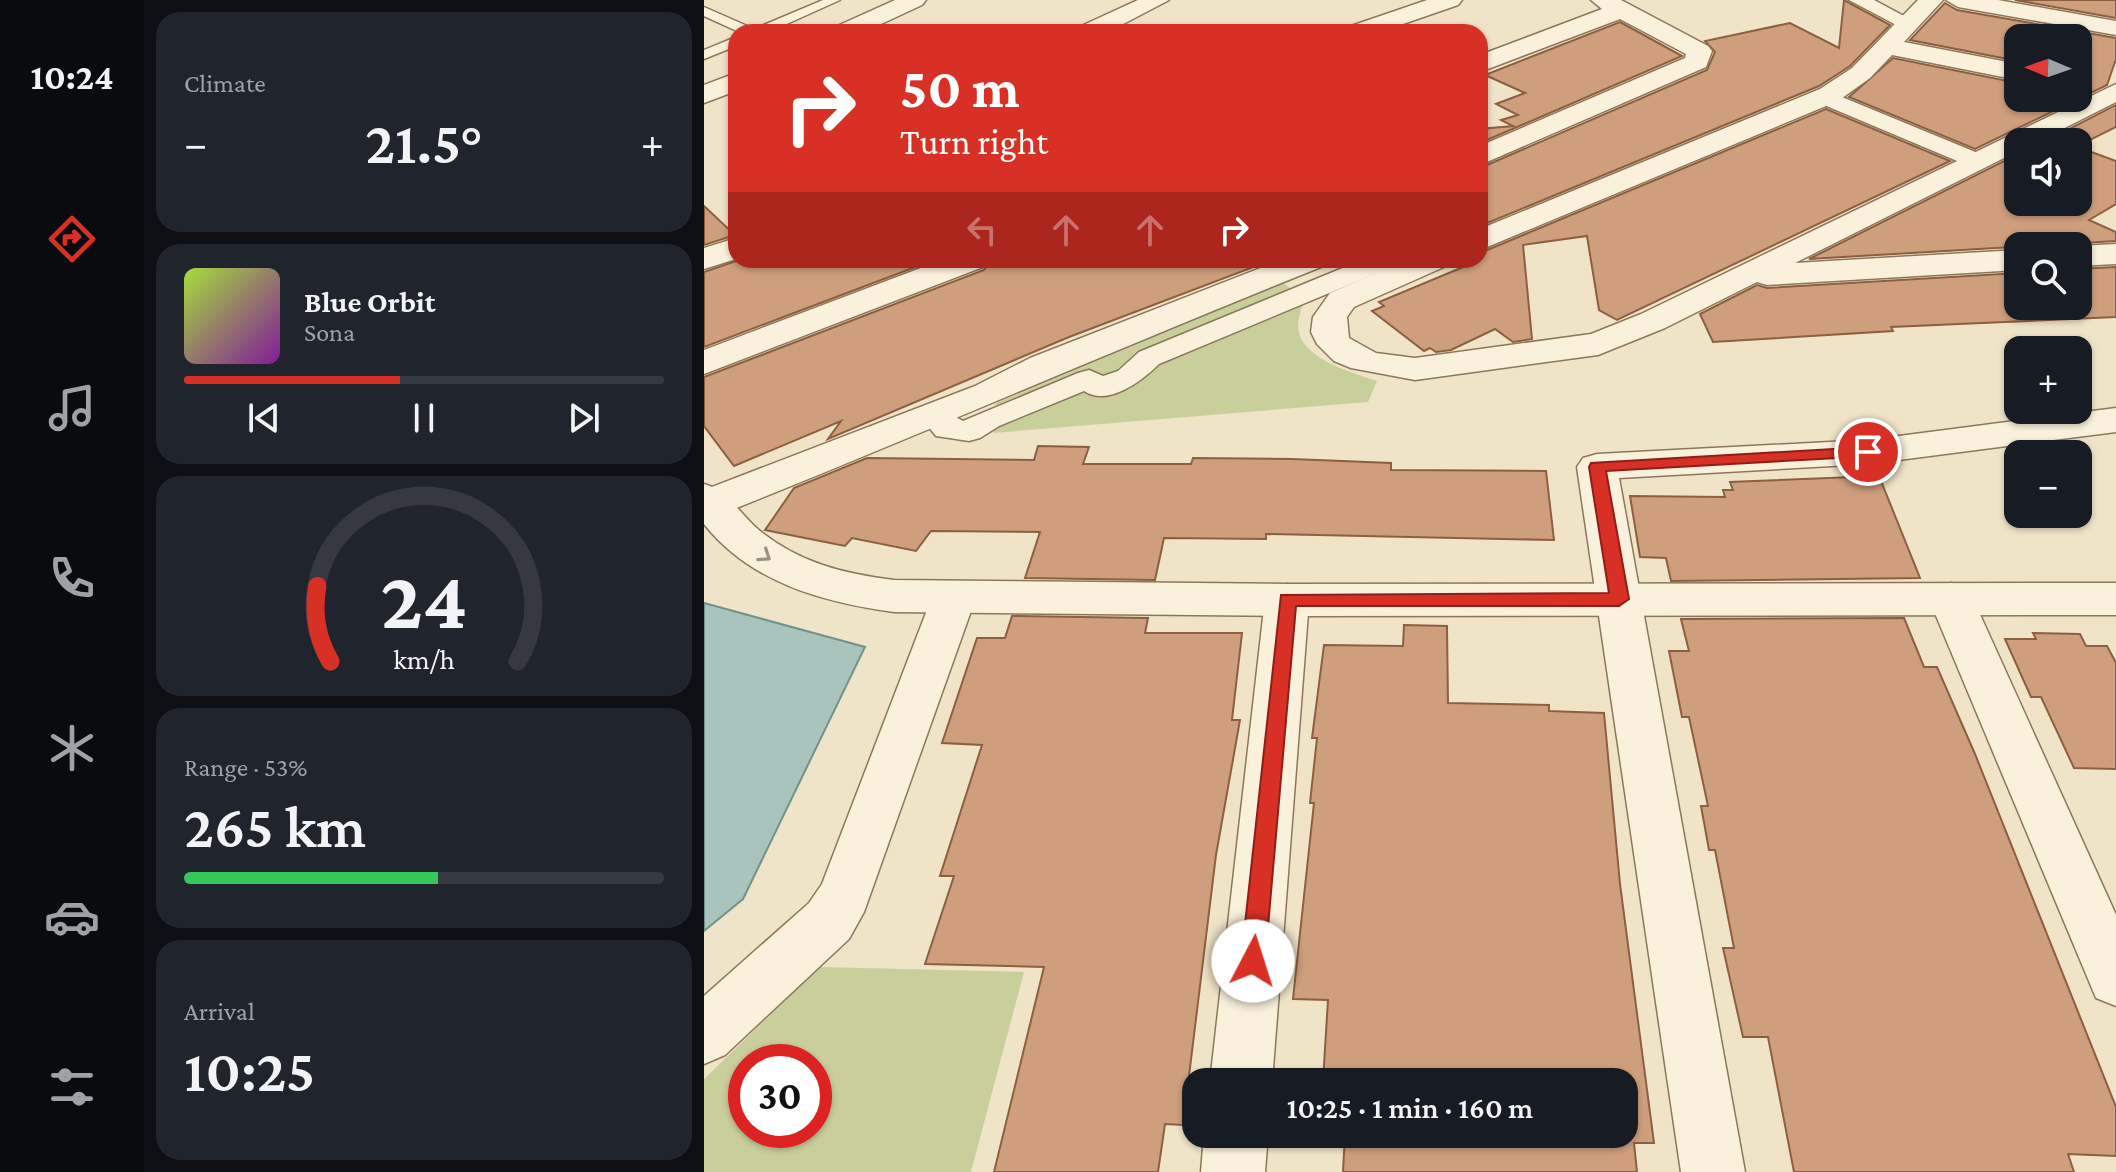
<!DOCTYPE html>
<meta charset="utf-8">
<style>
body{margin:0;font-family:"Crimson Pro",serif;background:#20242c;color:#f1f3f6;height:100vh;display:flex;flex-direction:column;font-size:30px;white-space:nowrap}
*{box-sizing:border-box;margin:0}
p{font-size:26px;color:#9ea1a6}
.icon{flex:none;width:44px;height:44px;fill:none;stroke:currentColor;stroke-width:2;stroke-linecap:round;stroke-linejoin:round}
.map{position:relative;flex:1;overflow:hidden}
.side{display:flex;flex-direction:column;gap:12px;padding:12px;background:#0d0f14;width:560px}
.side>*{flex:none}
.guide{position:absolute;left:24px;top:24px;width:760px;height:244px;border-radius:24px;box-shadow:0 2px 6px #0004;background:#d93025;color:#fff;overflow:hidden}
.needle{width:52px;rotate:272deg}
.controls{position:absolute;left:1300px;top:24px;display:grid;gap:16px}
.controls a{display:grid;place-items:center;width:88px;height:88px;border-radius:16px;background:#171b24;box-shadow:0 2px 6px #0004;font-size:40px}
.speed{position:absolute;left:24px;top:1044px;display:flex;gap:16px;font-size:40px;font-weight:700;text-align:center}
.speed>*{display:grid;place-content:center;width:104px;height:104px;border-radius:50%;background:#171b24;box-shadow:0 2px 6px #0004;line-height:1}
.speed .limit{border:12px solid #d22;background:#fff;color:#111}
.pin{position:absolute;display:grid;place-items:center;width:68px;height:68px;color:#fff;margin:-34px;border:4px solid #fff;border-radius:50%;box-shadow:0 2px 8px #0007}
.me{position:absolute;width:88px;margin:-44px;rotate:5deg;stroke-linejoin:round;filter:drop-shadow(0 0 6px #0008)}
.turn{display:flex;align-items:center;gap:28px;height:168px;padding:0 40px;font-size:36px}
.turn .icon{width:104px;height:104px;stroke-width:2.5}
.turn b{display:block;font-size:56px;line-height:68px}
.lanes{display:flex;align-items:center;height:76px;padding:0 40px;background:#0003;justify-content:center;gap:40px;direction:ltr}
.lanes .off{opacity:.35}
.big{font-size:60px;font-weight:600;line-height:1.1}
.side .widget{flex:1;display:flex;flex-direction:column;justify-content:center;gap:12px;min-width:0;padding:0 28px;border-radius:24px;background:#20242c}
.side .dial{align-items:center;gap:0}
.dial svg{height:208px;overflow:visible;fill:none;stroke:#363941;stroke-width:7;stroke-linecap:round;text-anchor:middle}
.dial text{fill:#f1f3f6;stroke:none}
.song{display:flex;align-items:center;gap:24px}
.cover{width:96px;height:96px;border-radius:12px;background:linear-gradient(135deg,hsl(80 70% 55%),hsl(290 70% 35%))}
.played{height:8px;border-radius:4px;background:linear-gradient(90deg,#d93025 45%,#363941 45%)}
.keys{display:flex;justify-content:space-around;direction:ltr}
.heat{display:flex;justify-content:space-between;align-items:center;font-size:44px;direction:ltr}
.charge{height:12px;border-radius:6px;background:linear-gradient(90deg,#34c759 53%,#363941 0)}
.trip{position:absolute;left:478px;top:1068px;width:456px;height:80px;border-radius:24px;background:#171b24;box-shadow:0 2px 6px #0004;font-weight:600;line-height:80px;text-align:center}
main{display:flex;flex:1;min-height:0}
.menu{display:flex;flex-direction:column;width:144px;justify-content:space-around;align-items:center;background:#090b0e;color:#9ea1a6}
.menu .icon{width:56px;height:56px}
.menu .selected{color:#d93025}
.menu b{font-size:36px;color:#f1f3f6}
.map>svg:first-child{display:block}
.green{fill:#c9cf9b;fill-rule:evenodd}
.water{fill:#a9c4bc;stroke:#6f938a;stroke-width:2}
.building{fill:#cf9f7d;stroke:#8d5f41;stroke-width:2}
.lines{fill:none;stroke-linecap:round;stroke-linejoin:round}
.service-casing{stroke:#8d765c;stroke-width:3}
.pedestrian-casing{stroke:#8d765c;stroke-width:3}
.minor-casing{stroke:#8d765c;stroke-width:3}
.tertiary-casing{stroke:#8d765c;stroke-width:3}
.service{fill:#faf1dc;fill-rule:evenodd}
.pedestrian{fill:#faf1dc;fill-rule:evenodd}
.minor{fill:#faf1dc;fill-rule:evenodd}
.tertiary{fill:#faf1dc;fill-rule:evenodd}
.oneway{stroke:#9c907e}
.route{fill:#d93025;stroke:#8d1f18;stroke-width:2}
</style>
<main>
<nav class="menu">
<b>10:24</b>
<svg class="icon selected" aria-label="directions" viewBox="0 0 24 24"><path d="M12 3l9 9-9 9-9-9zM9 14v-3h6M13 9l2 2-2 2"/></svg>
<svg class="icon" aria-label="music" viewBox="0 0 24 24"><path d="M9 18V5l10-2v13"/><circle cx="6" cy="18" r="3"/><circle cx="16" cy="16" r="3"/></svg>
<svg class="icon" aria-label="phone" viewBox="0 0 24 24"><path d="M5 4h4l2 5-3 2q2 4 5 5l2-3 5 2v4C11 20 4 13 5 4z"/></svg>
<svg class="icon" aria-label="climate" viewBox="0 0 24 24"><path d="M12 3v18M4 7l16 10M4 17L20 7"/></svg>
<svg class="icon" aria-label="car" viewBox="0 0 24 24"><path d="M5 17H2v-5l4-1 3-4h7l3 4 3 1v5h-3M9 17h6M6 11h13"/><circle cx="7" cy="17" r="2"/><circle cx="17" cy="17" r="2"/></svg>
<svg class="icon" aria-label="filters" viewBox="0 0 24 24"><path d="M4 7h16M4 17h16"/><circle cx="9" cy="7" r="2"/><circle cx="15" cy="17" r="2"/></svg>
</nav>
<section class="side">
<div class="widget"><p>Climate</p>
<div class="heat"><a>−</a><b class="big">21.5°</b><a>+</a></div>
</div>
<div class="widget">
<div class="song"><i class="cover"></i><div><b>Blue Orbit</b><p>Sona</p></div></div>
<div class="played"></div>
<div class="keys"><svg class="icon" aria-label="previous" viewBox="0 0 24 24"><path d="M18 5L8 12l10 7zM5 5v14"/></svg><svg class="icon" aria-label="pause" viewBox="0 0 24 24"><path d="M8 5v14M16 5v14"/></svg><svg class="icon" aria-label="next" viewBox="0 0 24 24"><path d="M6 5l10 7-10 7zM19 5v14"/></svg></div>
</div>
<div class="widget dial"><svg viewBox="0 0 100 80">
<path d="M14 69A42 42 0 1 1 86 69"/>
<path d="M14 69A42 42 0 0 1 9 40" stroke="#d93025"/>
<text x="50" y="56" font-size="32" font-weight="700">24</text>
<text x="50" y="72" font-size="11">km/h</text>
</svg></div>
<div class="widget"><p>Range · 53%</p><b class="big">265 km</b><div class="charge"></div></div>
<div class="widget"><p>Arrival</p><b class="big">10:25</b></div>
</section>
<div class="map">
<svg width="1412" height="1172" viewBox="0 0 1412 1172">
<rect width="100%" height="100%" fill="#f0e4c8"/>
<g class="green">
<path d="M579,283L600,298C598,306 595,315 594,324C593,358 647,372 673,381L664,402L289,433L292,403Z"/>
<path d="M116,967L320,972L267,1172H0V1079ZM42,1062H110V1130H42Z"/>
</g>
<path class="water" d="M0,603L161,647L39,899L0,931Z"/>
<g class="building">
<path d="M1140,0L1186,25L1146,66L1115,86L776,226V168L1003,70L1011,52L1001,41L1086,23L1135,48Z"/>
<path d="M1311,0H1412V18Z"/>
<path d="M1241,3L1253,10L1412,38V59L1403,85L1271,149L1145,97L1189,58L1314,83V98H1374V38H1314V61L1206,40Z"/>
<path d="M916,22L978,56L776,143V129L809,126L797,120L814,115L792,104L821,93L781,75Z"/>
<path d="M1412,105V127L1374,146V142H1340Z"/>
<path d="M1122,109L1246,161L913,320L895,310L883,236L819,245L828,339L809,342L791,329L747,350L732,352L726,348L720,351L668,311L680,306L675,302L776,260V253Z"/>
<path d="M1374,147L1412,161V204L1385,220L1412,232V241L1105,259L1314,154V202H1374Z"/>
<path d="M0,206L31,235L0,245Z"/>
<path d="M35,260H230L0,347V272Z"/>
<path d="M287,260H568L365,337L124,439L137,421L30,466L0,426V377L280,270Z"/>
<path d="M1412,267V317L1187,327L1189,331L1009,342L996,314L1053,285L1063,288L1314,273V306H1374V269Z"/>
<path d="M334,446L385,447L379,464H487L489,458L588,459L687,463V470L842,471L850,540L562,534V539L460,538L451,580L321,578L336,532L227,531L212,551L148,538L141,546L61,530L90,488L163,458L330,460Z"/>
<path d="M1175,476L1216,578L967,581L962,558L936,557L926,496L1021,497L1019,490H1029L1026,482Z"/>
<path d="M308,616L444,618L441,633H538L528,720H536L512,855L479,1125L461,1124L454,1172H290L340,967L221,964L250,876H236L278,745L238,743L273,638H301Z"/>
<path d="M1200,618L1220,667H1233L1271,754L1412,1107V1156L1364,1154L1370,1172H1090L1064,1037H1039L1019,948H1030L1011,850H1005L997,806H1004L985,717H978L965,651H985L977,619Z"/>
<path d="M700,625L743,626L744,703L845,705V711L900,713L916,884L950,1143H930L933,1172H639L641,1134H920V1082L619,1081L624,1000L589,999L610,803H606L613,738H608L620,645L699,646Z"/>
<path d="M1329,633L1376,634L1382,646H1403L1412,663V769L1370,768L1337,697H1327L1301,639H1332Z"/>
</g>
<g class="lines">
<g class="service-casing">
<g id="service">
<path d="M119,0H136L65,32H35L0,16V7L50,29Z"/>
<path d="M32,37V46L0,59V50Z"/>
</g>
</g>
<g class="pedestrian-casing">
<g id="pedestrian">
<path d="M1145,0H1170L1213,23L1210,27H1196Z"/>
<path d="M1121,90L1281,156L1285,161L1281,166H1265L1113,102L1110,97L1113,92Z"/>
<path d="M658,260H694L690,266L455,364C438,381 404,407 380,391L295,426L276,438L265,441L232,436L215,415L220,408L231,406L259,421L374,373L385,370L399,376L414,371L435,352Z"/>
</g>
</g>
<g class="minor-casing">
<g id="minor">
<path d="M434,0H465L404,32H372L375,27Z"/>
<path d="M723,0H758L754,5L676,32H641L644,27Z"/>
<path d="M887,0H917L1004,46L1008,51L1002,67L776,165V146L981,58L982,54L916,19L776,72V55L898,9Z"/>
<path d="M1214,0H1239L1200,42L1314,64V80L1188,55L1166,78L1134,101L776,250V229L1116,89L1148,68Z"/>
<path d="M1242,0H1294L1412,21V35L1254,7Z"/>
<path d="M1412,84V102L1333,142H1314V151L1091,263L1314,250V270L1063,285L1053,282L961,328L894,355L711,380L647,368L630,361L613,344L607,332L609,317L626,293L702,260H745L740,267L650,307L643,317L645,338L672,353L711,358L887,334L937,314Z"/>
<path d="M32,238V259L0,269V248Z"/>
<path d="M1412,244V264L1374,266V246Z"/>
<path d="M238,260H284L279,267L0,374V350Z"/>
<path d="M577,260H622L617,267C417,347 220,433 20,513L0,515V490L271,386L326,358Z"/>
<path d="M1412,408V432L1164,464L915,478L1041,1172H977L873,467L879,458L893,454L1164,440Z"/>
<path d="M250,581L266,586L272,597L160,912L145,939L21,1055L0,1064V996L105,903L118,884L228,597L234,586Z"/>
<path d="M1247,583L1263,588L1269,599L1412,915V1006L1392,998L1225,599L1231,588Z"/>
<path d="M583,584L599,589L605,600L568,1082H506L561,600L567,589Z"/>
<path d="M500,1134H564L561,1172H497Z"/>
</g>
</g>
<g class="tertiary-casing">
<g id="tertiary">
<path d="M191,0H222L218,5L160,32H128L131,27Z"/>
<path d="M32,73V91L0,103V85Z"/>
<path d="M0,484C24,490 37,516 56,531C96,563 140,574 190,580L583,584L1412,583V615L583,616L190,612C119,602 47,583 0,524Z"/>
</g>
</g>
<use href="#service" class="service"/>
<use href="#pedestrian" class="pedestrian"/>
<use href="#minor" class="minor"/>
<use href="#tertiary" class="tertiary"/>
</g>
<defs><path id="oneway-chevron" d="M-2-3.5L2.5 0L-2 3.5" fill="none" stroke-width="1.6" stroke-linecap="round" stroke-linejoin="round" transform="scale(2)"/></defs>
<use class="oneway" href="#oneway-chevron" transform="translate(61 556) rotate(34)"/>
<path class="route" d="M1164,447L1172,452L1170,456L902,471L925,599L915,606H592L561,961L557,969L549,972L541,969L537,961L577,595L905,593L885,467L887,463Z"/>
</svg>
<div class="controls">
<a><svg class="needle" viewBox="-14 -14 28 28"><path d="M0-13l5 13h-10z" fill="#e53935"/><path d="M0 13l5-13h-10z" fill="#9ea1a6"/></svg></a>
<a><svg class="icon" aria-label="sound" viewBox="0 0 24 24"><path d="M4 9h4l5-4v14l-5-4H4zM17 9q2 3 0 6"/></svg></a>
<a><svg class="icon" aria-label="search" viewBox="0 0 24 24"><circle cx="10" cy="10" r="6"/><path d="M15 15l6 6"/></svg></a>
<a>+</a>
<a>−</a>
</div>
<div class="speed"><div class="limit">30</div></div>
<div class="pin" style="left:1164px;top:452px;background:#d93025"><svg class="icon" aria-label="arrive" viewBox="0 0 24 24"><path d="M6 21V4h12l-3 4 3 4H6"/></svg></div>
<svg class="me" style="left:549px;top:961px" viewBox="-20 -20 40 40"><circle r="19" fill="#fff"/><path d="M0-13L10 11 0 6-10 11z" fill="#d93025"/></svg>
<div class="trip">10:25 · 1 min · 160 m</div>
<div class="guide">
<div class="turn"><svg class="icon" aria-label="right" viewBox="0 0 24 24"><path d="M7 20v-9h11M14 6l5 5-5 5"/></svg><div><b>50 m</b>Turn right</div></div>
<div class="lanes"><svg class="icon off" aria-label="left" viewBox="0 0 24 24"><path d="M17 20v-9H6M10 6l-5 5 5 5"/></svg><svg class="icon off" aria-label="ahead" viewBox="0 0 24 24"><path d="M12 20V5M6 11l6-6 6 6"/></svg><svg class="icon off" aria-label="ahead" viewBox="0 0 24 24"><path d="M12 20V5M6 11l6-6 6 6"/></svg><svg class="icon" aria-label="right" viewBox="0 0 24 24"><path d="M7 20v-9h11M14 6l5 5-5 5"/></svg></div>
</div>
</div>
</main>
